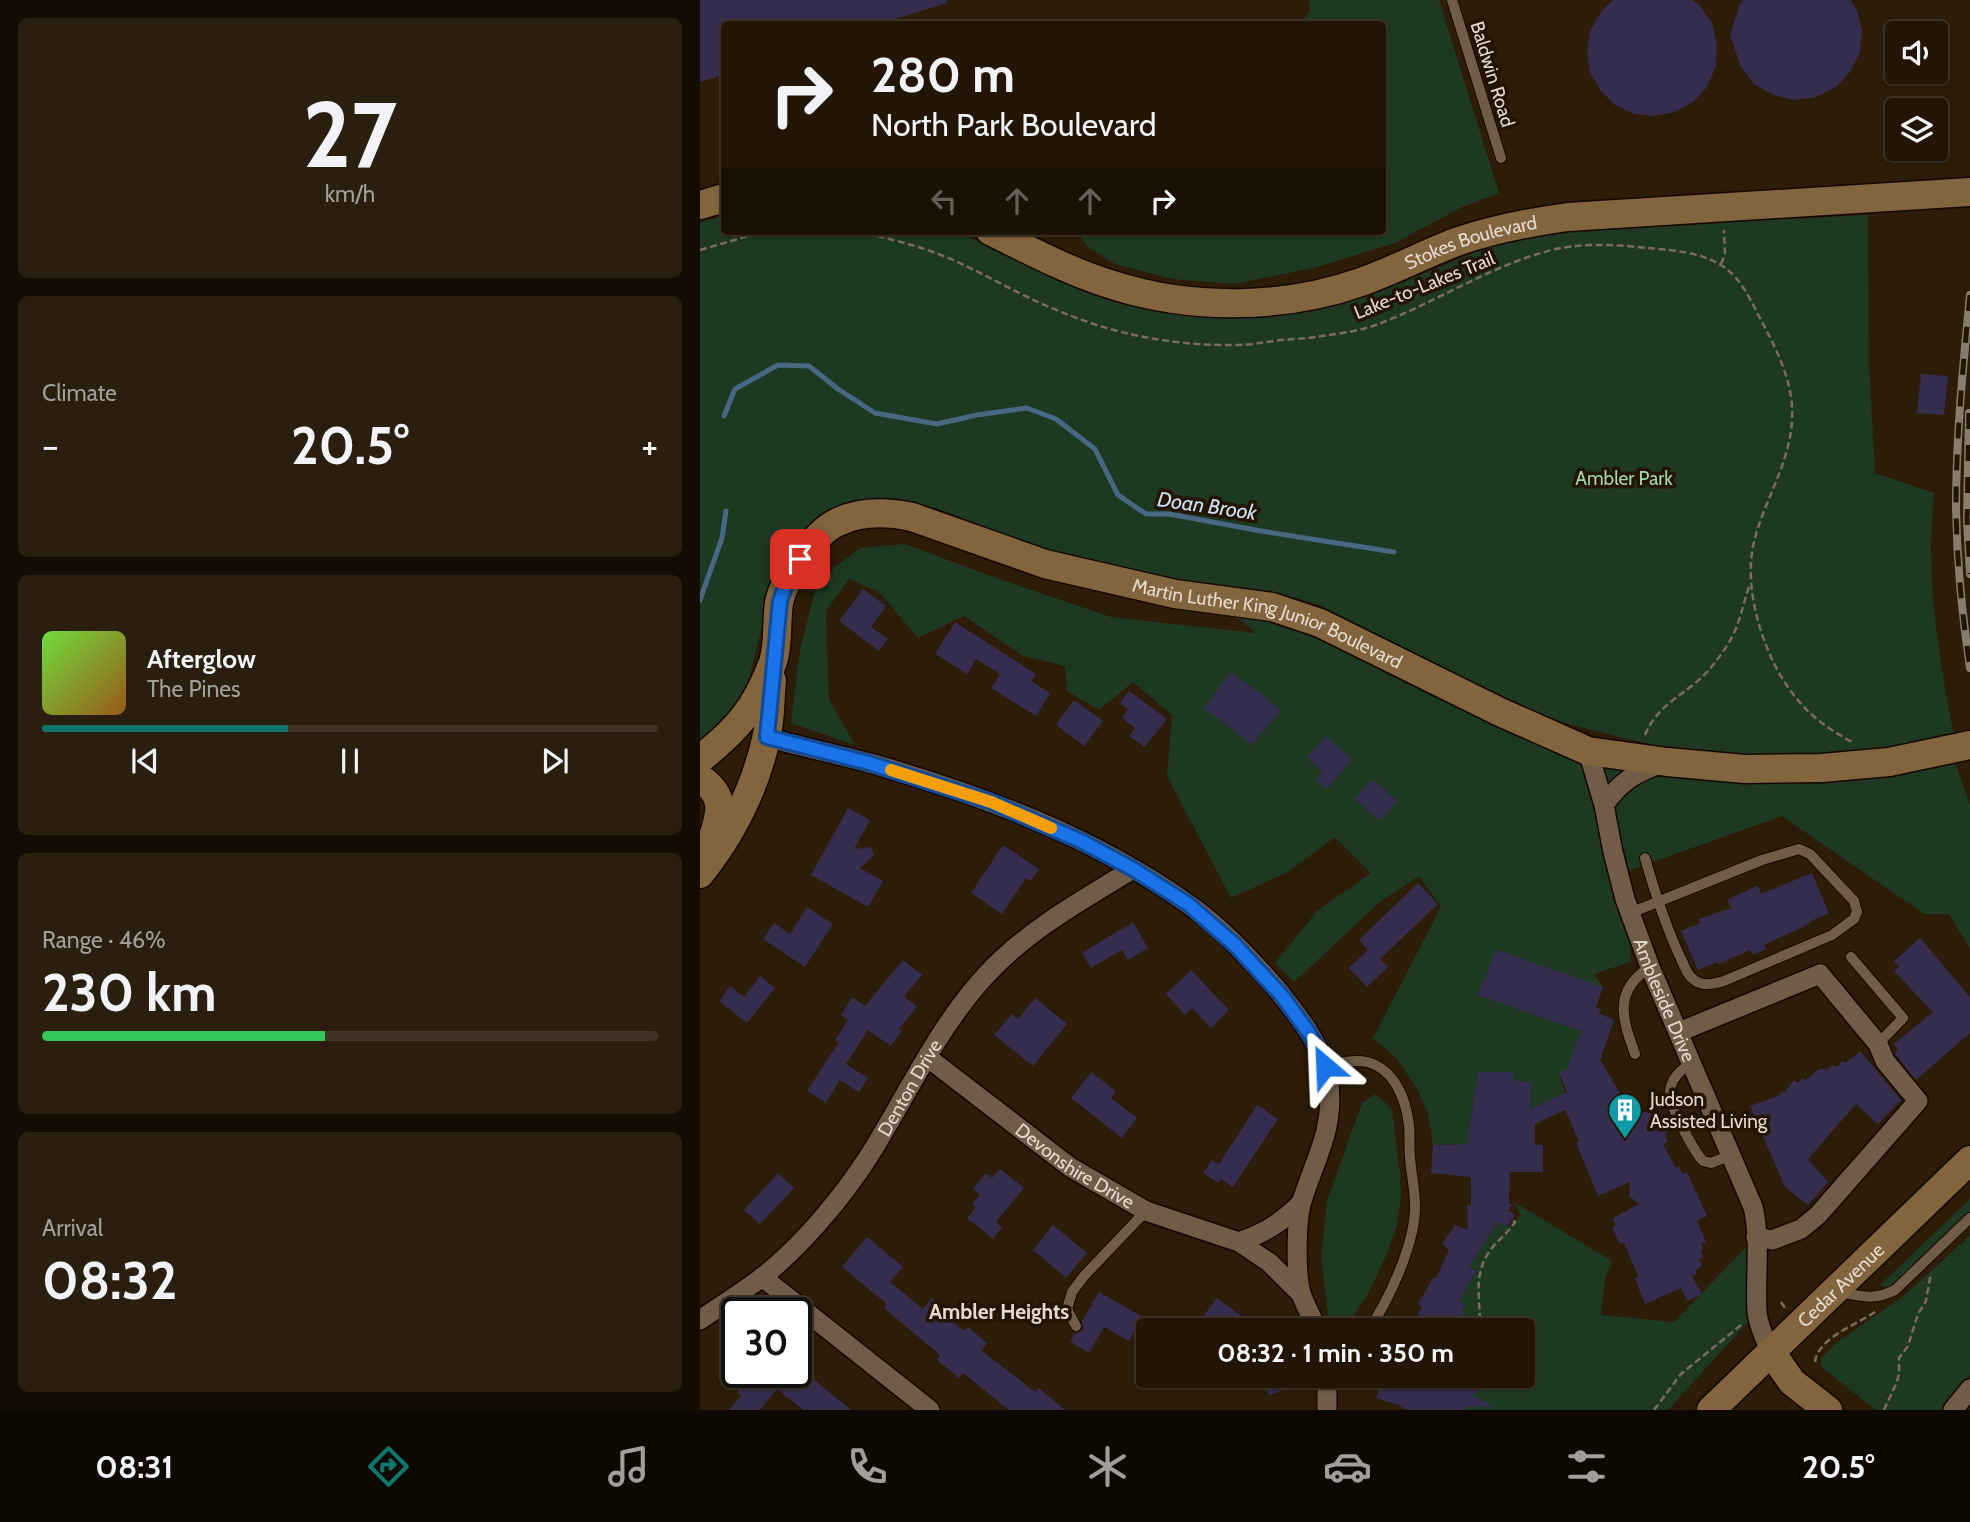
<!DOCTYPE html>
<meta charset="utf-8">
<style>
body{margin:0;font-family:Cabin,sans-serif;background:#2a1e0f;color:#f1f3f6;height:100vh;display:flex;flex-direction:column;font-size:26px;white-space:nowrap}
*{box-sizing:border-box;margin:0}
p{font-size:23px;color:#a29f9a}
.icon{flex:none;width:38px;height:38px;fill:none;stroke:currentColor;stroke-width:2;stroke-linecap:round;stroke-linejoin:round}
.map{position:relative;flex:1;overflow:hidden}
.side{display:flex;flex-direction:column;gap:18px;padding:18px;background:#130c03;width:700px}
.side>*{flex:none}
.hud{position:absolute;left:21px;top:21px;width:665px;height:214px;border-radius:7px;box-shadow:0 2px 5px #0004,0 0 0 2px #3f3427;background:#221505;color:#f1f3f6;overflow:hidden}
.fabs{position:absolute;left:1185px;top:21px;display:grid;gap:14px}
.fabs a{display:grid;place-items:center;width:63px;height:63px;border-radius:7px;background:#221505;box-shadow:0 2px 5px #0004,0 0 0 2px #3f3427;font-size:35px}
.speed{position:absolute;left:21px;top:1297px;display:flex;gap:14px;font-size:35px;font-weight:700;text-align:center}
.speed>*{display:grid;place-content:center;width:91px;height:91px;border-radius:50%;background:#221505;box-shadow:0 2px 5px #0004,0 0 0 2px #3f3427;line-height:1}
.speed .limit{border:4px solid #111;border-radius:10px;background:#fff;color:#111}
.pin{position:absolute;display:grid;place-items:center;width:60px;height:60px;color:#fff;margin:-30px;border-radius:14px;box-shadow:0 4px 10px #0006}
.me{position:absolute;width:77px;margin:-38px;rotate:334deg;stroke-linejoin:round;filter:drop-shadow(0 0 5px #0008)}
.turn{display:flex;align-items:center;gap:24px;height:147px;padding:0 35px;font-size:32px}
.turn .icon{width:91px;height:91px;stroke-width:2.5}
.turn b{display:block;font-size:49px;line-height:60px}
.lanes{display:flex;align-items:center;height:66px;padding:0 35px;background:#0003;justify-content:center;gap:35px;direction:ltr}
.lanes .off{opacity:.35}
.big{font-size:52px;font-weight:700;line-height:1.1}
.side .tile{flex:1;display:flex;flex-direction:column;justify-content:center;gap:10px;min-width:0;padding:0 24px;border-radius:10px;background:#2a1e0f}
.side .dial{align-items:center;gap:0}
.dial b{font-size:91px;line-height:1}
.song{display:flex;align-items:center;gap:21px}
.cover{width:84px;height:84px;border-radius:10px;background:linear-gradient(135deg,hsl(100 70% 55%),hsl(30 70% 35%))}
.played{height:7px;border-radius:4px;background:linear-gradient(90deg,#0f766e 40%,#3f3427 40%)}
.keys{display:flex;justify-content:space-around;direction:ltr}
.heat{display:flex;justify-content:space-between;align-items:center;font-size:38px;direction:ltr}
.charge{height:10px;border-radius:5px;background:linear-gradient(90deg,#34c759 46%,#3f3427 0)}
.trip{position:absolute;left:436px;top:1318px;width:399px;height:70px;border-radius:7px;background:#221505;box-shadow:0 2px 5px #0004,0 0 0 2px #3f3427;font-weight:700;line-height:70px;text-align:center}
.dock{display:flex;height:112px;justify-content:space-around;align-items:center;background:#0e0802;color:#a29f9a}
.dock .icon{width:49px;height:49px}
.dock .active{color:#0f766e}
.dock b{font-size:32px;color:#f1f3f6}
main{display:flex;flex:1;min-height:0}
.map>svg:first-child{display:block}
.green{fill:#1e3922}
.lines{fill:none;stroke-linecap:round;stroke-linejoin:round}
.stream{stroke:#496783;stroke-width:5}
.building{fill:#352d4e}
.lane-casing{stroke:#150600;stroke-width:12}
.street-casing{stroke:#150600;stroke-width:22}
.secondary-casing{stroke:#150600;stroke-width:31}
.path{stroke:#7b6c5b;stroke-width:2.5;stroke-dasharray:7 3.5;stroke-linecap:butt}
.lane{stroke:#715d47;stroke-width:10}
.street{stroke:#715d47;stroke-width:19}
.secondary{stroke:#82643f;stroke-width:28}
.rail-casing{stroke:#8a7c6b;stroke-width:8}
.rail{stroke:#231301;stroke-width:5;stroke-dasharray:16;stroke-linecap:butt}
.route-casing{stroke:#114b97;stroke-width:18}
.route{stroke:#1a73e8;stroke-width:12}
.slow{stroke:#f59e0b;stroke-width:12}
.labels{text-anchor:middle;stroke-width:7;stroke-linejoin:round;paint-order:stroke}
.street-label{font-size:19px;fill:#e6dace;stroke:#231301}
.park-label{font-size:19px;fill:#a2d7a7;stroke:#231301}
.poi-label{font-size:19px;fill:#e6dace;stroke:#231301;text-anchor:start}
.water-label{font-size:21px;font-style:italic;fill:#cde2f6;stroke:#231301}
.neighbourhood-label{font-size:21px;font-weight:bold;fill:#e6dace;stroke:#231301}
</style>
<main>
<section class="side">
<div class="tile dial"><b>27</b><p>km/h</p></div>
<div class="tile"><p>Climate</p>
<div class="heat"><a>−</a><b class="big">20.5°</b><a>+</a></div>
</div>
<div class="tile">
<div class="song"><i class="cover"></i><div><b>Afterglow</b><p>The Pines</p></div></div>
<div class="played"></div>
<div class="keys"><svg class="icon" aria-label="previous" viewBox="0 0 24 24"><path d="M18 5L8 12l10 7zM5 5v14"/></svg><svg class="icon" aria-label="pause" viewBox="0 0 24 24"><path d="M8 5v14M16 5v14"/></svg><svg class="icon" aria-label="next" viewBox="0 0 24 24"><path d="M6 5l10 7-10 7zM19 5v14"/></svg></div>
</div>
<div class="tile"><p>Range · 46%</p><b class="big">230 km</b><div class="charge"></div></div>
<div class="tile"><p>Arrival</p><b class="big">08:32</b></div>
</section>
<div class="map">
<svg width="1270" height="1410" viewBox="0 0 1270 1410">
<rect width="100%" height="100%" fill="#2d1c07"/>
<g class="green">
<path d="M609,0H739L799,193L760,208L695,243L614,268L533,284L472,279L415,264L388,247L375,231H682V24H599L610,12Z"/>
<path d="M24,215V231H255L377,289L410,301L465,313L524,319L571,316L633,306L684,290L783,249L853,232L885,229L1168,215L1169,364L1175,473L1234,493C1233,511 1231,529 1231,547C1231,611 1242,674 1254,736L1202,749L1149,752L1046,757L968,749L868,724L806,702L620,605L577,593L448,576L330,546L248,512L211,501L187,497L152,502L129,513L107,531L87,554L62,626L46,691L20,727L0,743V223Z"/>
<path d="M205,544L296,578L411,617L556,633L514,599L572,607L800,712L967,762L1251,750L1270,805V948L1249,914H1224L1082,816L919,874L944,950L931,946L930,962L894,974L903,987L779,995L881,1031L871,1068L859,1075L865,1093L830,1109V1082L813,1080V1072H778L769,1131L778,1143L733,1145L728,1113L716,1087L697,1059L673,1038L741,907L719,876L680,902L594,982L575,963L617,911L671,873L635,837L588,872L531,898L467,776L472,715L433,682L399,710L367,691L365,666L323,656L264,616L218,638L179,592L149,579L126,611L127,650L129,699L155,745L91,723L100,650L116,586L134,568L160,548Z"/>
<path d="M676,1094L692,1109L700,1173L701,1200L696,1229L685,1258L667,1296L644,1330H634L628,1314L621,1258L627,1201L662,1103Z"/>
<path d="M1270,1199V1214L1199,1282L1189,1289L1180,1285Z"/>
<path d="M814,1202L912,1261L905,1280L901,1315L974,1322L1056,1237L1057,1312L968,1410H766L768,1407H778L780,1399L774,1396L777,1389L762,1376H822V1330H748L760,1323L764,1314L762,1312L764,1305L760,1300L775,1271L769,1268L797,1222L808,1227L821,1215Z"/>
<path d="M1270,1236V1375L1243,1410H1176L1125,1370L1121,1365V1358L1136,1343L1202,1297Z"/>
</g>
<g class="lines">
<g class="stream">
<path d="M24,416L35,389L78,365L109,366L138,389L175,413L237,424L277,415L327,408L356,419L395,449L418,495L446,514H469L561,531L694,552"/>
<path d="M0,600L22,538L26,511"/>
</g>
</g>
<g class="building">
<path d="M0,0H247V3L189,21L190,24H24V75L0,82Z"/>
<path d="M913,0H992L999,5L1012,23L1017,44L1016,66L1007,87L993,102L975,112L954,116L934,114L915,105L900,90L890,72L887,52L890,31L901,12Z"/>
<path d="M1043,0H1151L1157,11L1162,31L1160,52L1151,71L1136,87L1116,97L1095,100L1073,95L1054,84L1041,67L1030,35L1040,4Z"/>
<path d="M1221,374L1248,376L1244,415L1217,413Z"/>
<path d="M163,589L186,606L171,627L188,639L179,651L139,621Z"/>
<path d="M255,622L336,674L331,681L350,693L336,716L291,688L300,674L276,659L267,674L235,654Z"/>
<path d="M530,672L563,695L581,711L551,745L528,725L504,709Z"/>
<path d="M429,691L467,719L445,747L429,736L435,728L422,718L428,709L420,703Z"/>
<path d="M374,700L403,721L384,746L356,725Z"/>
<path d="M626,736L652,760L626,789L616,780L623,772L607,757Z"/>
<path d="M672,779L697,801L680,821L655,799Z"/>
<path d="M148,808L170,820L154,849L171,847L174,855L160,868L183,881L168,907L111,875Z"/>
<path d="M303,845L339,869L331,881L326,878L302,914L271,893Z"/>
<path d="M1112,873L1129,913L1109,922V924L1064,945L1066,949L1053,955L1050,950L1019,964L1018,962L998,970L981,931L1000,923L999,919L1031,908L1027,900L1058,885L1061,894Z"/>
<path d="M718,883L738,904L680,959L688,967L667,987L649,968L668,950L659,940Z"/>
<path d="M107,907L133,924L105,967L63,939L74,923L90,934Z"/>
<path d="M433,922L448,948L428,960L422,950L391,968L382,953Z"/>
<path d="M1220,938L1270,997V1033L1216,1080L1196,1055L1195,1052L1198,1050L1194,1044L1233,1012L1194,971L1199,967L1194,961Z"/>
<path d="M796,950L903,987L896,1007L901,1010L899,1013L914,1020L900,1060L934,1116L954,1109L957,1117L962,1115L970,1131L965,1134L968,1142L963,1144L976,1168L979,1166L983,1174L987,1172L1007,1216L997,1221L1006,1242L1001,1244L1003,1249L1001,1252L1003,1257L999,1259L1002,1266L995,1271L997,1274L992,1276L1002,1294L988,1301L981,1288L945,1304L935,1279L938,1276L927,1250L924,1243L920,1244L912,1227L916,1225L913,1218L939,1204L929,1196L930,1182L898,1196L876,1143L879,1141L865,1110L835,1124V1145H843V1172H810L809,1203L813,1205L808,1210L815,1215L807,1227L797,1222L769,1268L776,1271L760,1300L764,1305L762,1312L764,1313L760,1323L754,1330H710L722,1307L718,1304L733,1278H736L749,1250L742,1244L755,1225L768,1230L767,1205H771V1177L731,1173L733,1145L767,1144L778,1072H813V1080L831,1082L830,1109L867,1092L859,1073L867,1069L881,1031L778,995Z"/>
<path d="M203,960L222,975L204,996L217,1007L199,1029L202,1030L191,1046L168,1030L146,1064L168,1078L159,1092L140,1080L126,1103L107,1091L139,1042L135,1040L148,1020L141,1015L152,997L165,1006Z"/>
<path d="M491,970L529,1010L511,1028L492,1008L485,1015L466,994Z"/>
<path d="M60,976L75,988L47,1023L19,1001L30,986L44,997Z"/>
<path d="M335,998L367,1024L333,1066L294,1035L312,1014L318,1019Z"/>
<path d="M1160,1051L1201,1100L1178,1124L1156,1104L1108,1159L1128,1182L1108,1205L1085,1187L1050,1106L1078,1096L1082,1091L1084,1093L1094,1080L1098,1083L1103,1078L1106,1080L1119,1069H1128L1132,1065L1137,1067L1142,1061L1146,1063Z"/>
<path d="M391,1072L416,1091L411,1098L437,1118L422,1138L371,1098Z"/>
<path d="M557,1105L578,1119L533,1187L521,1179L518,1183L503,1173L512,1160L519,1164Z"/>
<path d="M300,1169L324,1188L296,1222L302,1227L293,1239L267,1218L276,1207L272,1204L280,1195L273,1189L286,1173L292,1178Z"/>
<path d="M78,1173L94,1188L60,1224L44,1210Z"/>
<path d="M353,1225L387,1253L366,1278L333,1250Z"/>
<path d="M167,1237L203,1267L190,1282L223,1309L232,1298L245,1309L242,1313L264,1331L268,1327L287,1343L281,1350L335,1392L339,1388L365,1410H309L263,1373L259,1378L237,1360L240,1355L184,1308L187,1304L142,1267Z"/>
<path d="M399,1292L443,1317L429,1341L404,1327L389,1353L370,1342L375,1333H379L383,1329L382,1321Z"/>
<path d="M517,1298L560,1330H506L497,1324Z"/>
<path d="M96,1365L151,1410H103L77,1389L60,1410H29L41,1396L37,1392L43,1385L36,1379L42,1372H96Z"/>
<path d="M561,1376H584L589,1388L569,1395Z"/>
<path d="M684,1376H760L756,1382L777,1389L774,1396L795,1407H768L766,1410H706L698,1405L676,1398Z"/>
</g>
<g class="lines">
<g class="lane-casing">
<g id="lane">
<path d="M752,0L801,158"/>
<path d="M930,913L1062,860L1099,849L1110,854L1154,901L1157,912L1154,919L1132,935L1024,981C1013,984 1002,987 993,979C987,975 985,967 982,961C966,928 955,893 945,858"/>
<path d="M1151,957L1203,1018L1178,1044"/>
<path d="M935,1054C922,1018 913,991 950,967"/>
<path d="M992,1064C981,1069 970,1079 970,1093C969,1106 994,1151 1003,1161L1011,1163L1031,1155"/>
<path d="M625,1066C638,1063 654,1059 667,1062C695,1069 706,1100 709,1125C710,1136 709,1147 710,1157C711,1175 716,1193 715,1211C713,1247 689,1301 668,1330"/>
<path d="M1138,1292C1162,1296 1173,1301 1195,1290L1270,1218"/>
<path d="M376,1326L367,1309L372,1292L384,1276L446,1211"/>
</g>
</g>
<g class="street-casing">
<g id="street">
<path d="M67,737C101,747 136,754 170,763C281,795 393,836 488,904C521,927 550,958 576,988C598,1015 625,1049 629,1084C634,1130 615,1159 602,1201C596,1221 595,1276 602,1296C606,1308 613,1318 617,1330"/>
<path id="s1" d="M888,751L904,805L913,852L925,899L950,967L1053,1207C1061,1240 1055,1277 1057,1311C1058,1325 1065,1340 1071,1352"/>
<path d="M904,805C921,781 935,773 962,763"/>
<path d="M979,1032L1120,974L1178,1044L1185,1061L1218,1101L1118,1215L1101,1229L1072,1240L1056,1237"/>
<path id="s2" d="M227,1057L370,1167L446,1211L539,1242L570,1263L601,1294"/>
<path d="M539,1242C566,1232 581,1223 601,1203"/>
<path d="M62,1277L230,1410"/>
<path id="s3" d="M0,1320C20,1306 41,1293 61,1278C101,1247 142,1198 169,1156C208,1094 237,1028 287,974C328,930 382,900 433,869"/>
<path d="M627,1376V1410"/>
<path d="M1253,1410L1270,1389"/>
</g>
</g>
<g class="secondary-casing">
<g id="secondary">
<path d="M0,205L24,198"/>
<path id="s4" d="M290,231C331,251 372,273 416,286C493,310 585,309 661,282C695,270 726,253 759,241C795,229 831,222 868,217L1270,192"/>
<path id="s5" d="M0,759C38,729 56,708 73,662C79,644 76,622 79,603C84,578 115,532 138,522C161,511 188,512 212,517L345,564L475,594L572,607L620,623L800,712L888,751L967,762L1045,769L1122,768L1189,762L1270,745"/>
<path d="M0,778C28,797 20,815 11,843"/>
<path d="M0,874C32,834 55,788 66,739C71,720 70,699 72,680"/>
<path d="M1071,1352L1092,1382L1128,1410"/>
<path id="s6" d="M1011,1410L1270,1160"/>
</g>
</g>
<g class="path">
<path d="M157,231C185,238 213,244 241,255C281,271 318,295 359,311C415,335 476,346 536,345C551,345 565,342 580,340C592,339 604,339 616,337C634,334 655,332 673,326C737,303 794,262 861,248C890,243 920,245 948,248C971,250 999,252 1019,264C1040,275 1051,301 1062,322C1077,350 1094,384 1092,418C1091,462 1064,500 1054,542C1042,591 1065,661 1097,699C1112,718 1133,732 1154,743"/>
<path d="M0,250L45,237L80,231"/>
<path d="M1021,264L1025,254L1024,230"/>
<path d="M945,735C958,703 986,695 1008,671C1019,658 1031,642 1037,626C1042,612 1045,598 1050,584"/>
<path d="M1081,1302L1085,1308"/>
<path d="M780,1320C779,1294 774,1270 792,1248C799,1239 809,1232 815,1222L812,1220"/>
<path d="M773,1330L776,1321L785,1320L788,1324L789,1330"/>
<path d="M1115,1362C1118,1337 1159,1324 1178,1310"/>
<path d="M755,1388L763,1376"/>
<path d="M954,1410L981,1374L1041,1325"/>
<path d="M1184,1410L1196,1384L1199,1374V1358L1208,1346L1218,1314L1226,1301L1231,1273"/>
</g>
<use href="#lane" class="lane"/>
<use href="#street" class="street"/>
<use href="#secondary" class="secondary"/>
<g class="rail-casing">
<g id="rail">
<path d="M1270,295C1263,366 1256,437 1256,508C1257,562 1262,615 1270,668"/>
<path d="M1269,413L1267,520L1270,574"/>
</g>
</g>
<use href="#rail" class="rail"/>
</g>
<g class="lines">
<g class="route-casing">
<path id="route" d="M100,559L88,579L80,601L67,737L169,763L291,802L381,841L433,869L488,904L535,945L583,997L609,1033L621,1055L625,1066"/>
</g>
<use href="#route" class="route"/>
<path class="slow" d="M191,770L291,802L351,828"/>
</g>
<defs>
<g id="building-pin" transform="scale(1.75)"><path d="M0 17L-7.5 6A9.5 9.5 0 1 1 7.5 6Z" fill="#0f9aa8" stroke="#231301"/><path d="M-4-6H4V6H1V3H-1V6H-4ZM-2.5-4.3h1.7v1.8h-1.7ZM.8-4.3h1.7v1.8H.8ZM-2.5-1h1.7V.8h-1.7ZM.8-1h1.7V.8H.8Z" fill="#fff"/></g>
</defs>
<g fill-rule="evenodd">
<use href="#building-pin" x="925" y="1110"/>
</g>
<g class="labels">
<g class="street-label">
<text transform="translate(793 74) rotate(73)" y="7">Baldwin Road</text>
<text dy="7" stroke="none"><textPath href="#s4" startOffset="504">Stokes Boulevard</textPath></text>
<text transform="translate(724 285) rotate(-22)" y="7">Lake-to-Lakes Trail</text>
<text dy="7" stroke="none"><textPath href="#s5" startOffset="733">Martin Luther King Junior Boulevard</textPath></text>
<text dy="7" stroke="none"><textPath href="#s1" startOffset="261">Ambleside Drive</textPath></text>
<text dy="7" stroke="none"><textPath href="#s3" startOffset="317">Denton Drive</textPath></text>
<text dy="7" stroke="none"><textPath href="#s2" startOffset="184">Devonshire Drive</textPath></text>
<text dy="7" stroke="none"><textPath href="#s6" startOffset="180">Cedar Avenue</textPath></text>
</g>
<g class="park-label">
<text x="924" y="485">Ambler Park</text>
</g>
<g class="poi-label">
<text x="950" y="1106">Judson<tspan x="950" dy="22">Assisted Living</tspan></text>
</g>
<g class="water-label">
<text transform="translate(507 506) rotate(8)" y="7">Doan Brook</text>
</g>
<g class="neighbourhood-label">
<text x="299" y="1319">Ambler Heights</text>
</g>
</g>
</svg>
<div class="fabs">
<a><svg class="icon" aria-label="sound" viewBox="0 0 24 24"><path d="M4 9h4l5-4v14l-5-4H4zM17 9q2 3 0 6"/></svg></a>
<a><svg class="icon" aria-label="layers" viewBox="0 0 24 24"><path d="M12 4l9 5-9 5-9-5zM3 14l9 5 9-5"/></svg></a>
</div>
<div class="speed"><div class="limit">30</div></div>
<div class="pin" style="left:100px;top:559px;background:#d93025"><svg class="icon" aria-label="arrive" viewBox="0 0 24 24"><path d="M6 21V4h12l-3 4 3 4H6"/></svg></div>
<svg class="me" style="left:625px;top:1066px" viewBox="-20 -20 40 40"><path d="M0-17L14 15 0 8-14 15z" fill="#1a73e8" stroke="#fff" stroke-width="4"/></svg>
<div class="trip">08:32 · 1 min · 350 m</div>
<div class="hud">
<div class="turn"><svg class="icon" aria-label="right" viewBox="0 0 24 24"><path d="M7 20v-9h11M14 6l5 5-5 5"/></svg><div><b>280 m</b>North Park Boulevard</div></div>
<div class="lanes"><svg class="icon off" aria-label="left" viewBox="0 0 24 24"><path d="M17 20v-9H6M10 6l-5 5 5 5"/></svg><svg class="icon off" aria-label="ahead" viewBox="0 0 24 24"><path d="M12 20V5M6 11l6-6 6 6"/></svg><svg class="icon off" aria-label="ahead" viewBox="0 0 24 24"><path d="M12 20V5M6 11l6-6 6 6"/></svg><svg class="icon" aria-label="right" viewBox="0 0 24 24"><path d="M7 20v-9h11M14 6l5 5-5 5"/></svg></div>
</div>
</div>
</main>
<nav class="dock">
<b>08:31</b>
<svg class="icon active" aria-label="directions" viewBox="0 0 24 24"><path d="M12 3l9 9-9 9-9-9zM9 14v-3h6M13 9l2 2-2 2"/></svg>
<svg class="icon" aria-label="music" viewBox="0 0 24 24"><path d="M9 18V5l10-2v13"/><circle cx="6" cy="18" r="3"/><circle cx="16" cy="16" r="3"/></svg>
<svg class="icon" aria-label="phone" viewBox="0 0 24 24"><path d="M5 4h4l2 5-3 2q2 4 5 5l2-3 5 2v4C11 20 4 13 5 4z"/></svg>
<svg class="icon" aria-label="climate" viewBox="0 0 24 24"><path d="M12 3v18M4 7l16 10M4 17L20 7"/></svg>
<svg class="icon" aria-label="car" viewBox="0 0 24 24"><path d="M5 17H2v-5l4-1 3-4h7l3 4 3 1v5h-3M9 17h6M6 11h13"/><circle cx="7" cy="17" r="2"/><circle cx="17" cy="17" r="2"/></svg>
<svg class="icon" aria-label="filters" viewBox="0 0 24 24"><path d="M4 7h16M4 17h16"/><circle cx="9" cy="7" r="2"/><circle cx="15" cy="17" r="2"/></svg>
<b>20.5°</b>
</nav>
